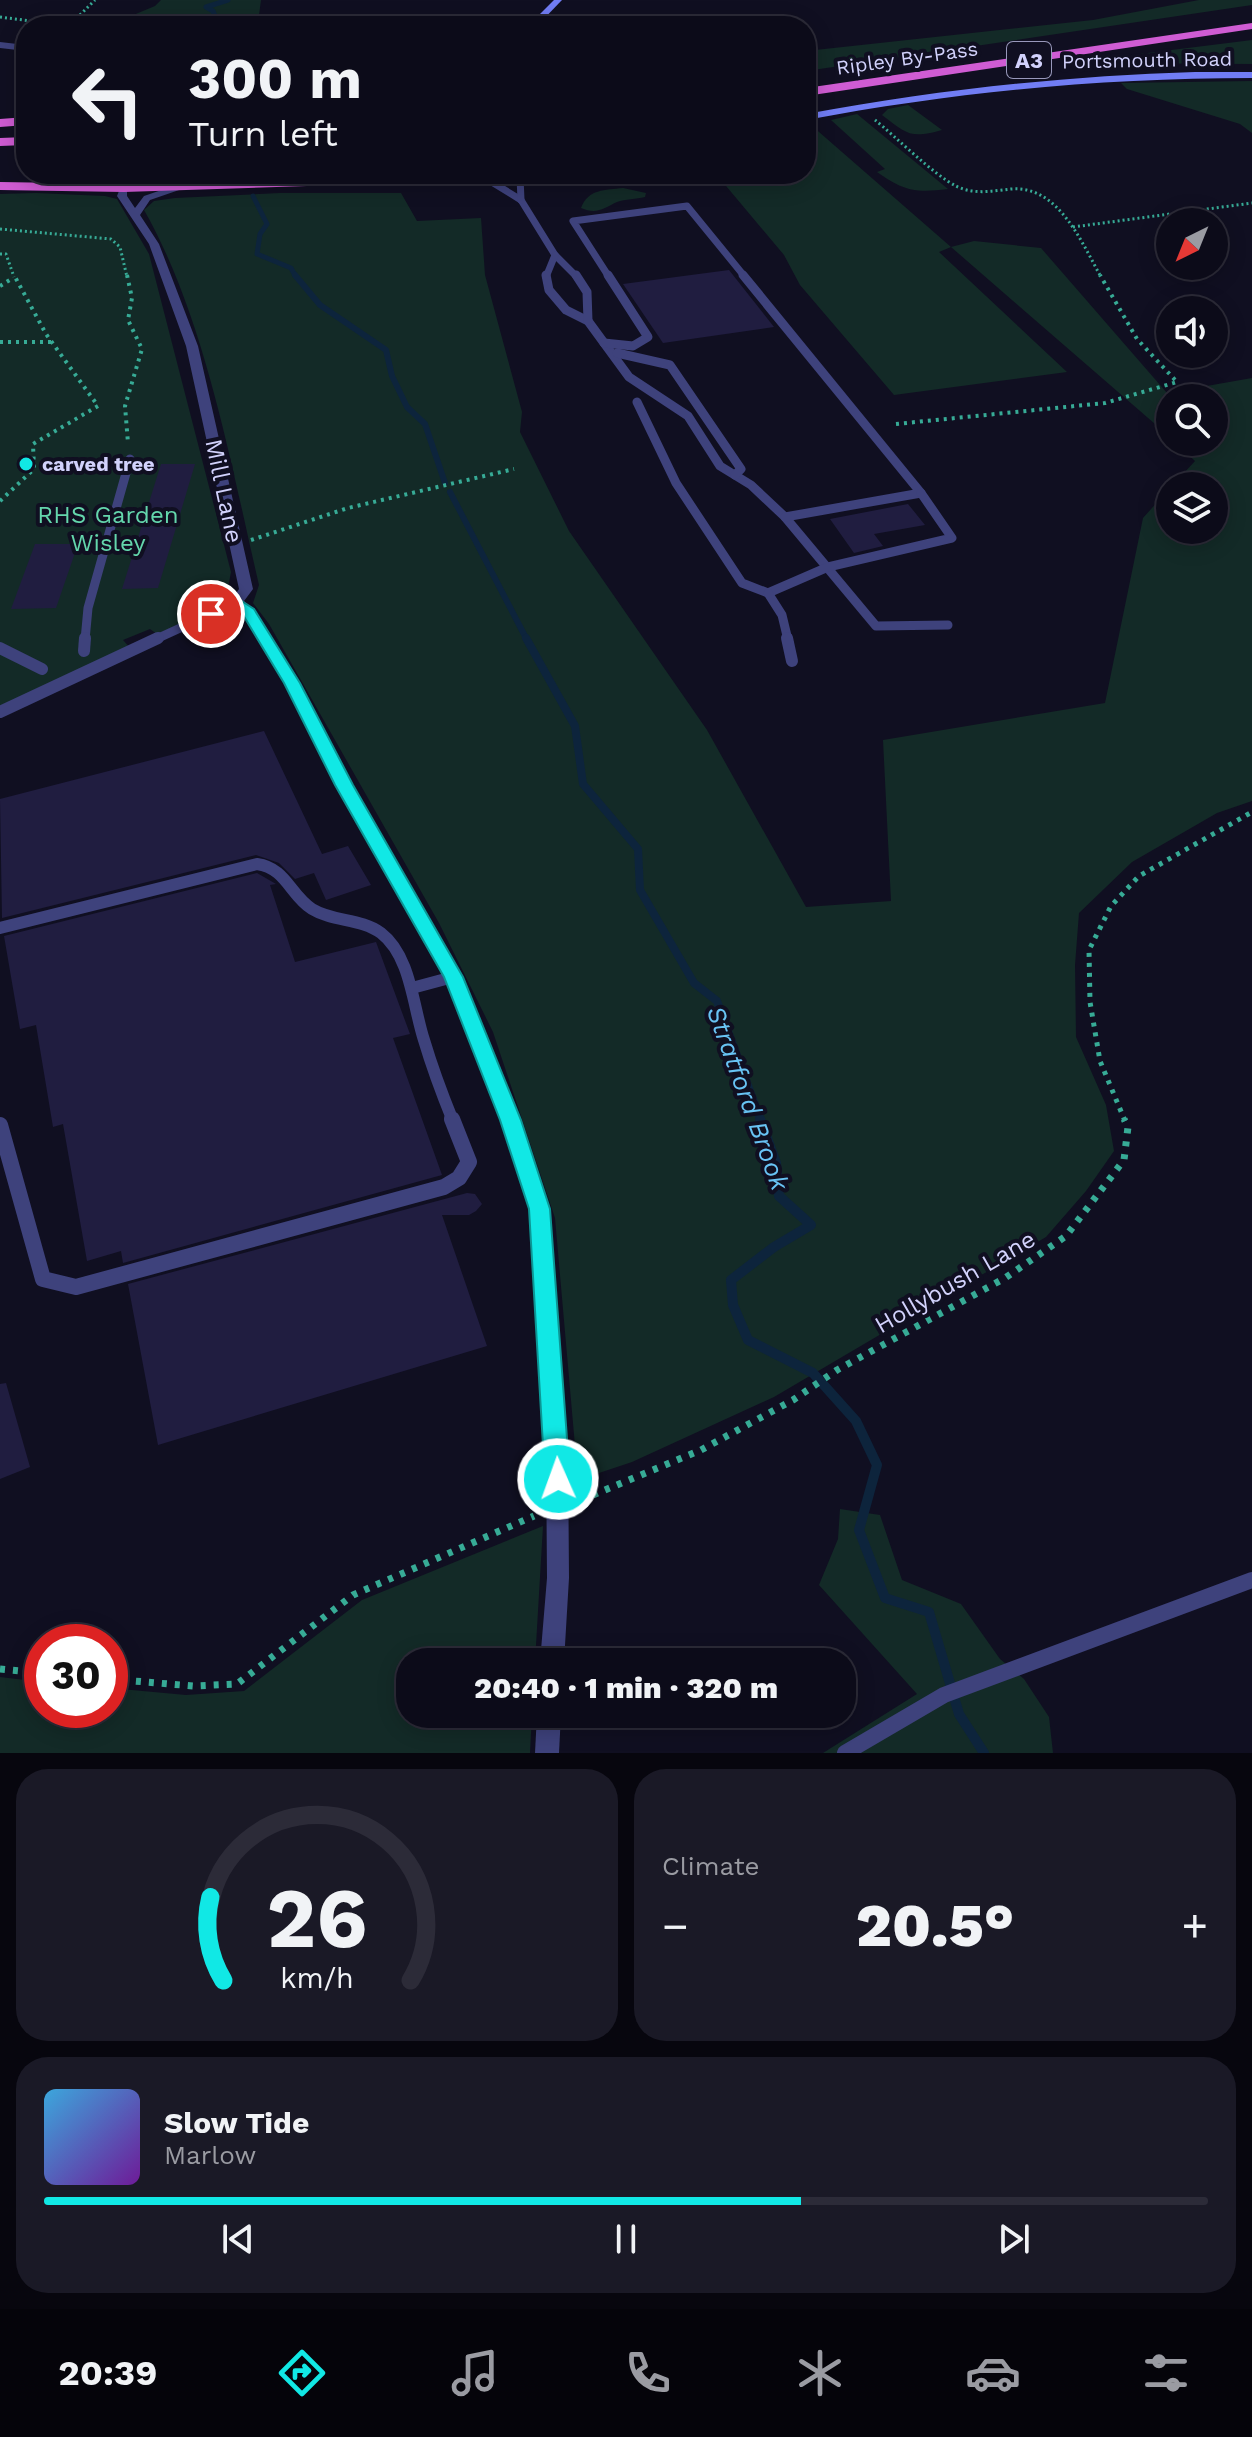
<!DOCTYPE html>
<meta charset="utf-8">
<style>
body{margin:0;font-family:"Work Sans",sans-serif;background:#1a1926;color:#f1f3f6;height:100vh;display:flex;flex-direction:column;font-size:30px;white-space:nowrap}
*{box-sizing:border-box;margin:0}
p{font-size:26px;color:#9a9ba2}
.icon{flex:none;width:44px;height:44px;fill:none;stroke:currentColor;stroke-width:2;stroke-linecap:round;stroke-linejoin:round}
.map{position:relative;height:1753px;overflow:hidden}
.drawer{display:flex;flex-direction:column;gap:16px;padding:16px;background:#07060e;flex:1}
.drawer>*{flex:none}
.top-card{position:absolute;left:16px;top:16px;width:800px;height:168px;border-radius:32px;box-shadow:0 4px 20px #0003,0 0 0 2px #2c2b38;background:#0c0b19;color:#f1f3f6;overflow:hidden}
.needle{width:52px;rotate:223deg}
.fabs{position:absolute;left:1156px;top:208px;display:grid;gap:16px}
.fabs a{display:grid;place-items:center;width:72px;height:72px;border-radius:50%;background:#0c0b19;box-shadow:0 4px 20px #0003,0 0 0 2px #2c2b38;font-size:40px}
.speed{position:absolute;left:24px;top:1624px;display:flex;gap:16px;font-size:40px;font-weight:700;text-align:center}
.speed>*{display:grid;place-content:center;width:104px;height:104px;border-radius:50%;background:#0c0b19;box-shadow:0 4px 20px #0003,0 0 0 2px #2c2b38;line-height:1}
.speed .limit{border:12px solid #d22;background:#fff;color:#111}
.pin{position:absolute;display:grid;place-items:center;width:68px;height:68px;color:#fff;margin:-34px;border:4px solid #fff;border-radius:50%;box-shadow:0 2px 8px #0007}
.me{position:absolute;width:88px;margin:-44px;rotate:358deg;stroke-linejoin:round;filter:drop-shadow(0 0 6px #0008)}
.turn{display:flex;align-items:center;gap:28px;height:168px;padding:0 40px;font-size:36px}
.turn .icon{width:104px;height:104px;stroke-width:2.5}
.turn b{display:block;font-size:56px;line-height:68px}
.big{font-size:60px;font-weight:800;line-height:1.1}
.drawer .card{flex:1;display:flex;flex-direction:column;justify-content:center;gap:12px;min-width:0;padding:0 28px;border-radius:32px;background:#1a1926}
.drawer .dial{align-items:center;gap:0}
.dial svg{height:208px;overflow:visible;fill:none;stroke:#2c2b38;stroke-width:7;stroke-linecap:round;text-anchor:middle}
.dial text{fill:#f1f3f6;stroke:none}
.song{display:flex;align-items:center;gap:24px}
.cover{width:96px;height:96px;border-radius:12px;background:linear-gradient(135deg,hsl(200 70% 55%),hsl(280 70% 35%))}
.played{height:8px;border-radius:4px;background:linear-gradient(90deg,#11e8e5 65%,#2c2b38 65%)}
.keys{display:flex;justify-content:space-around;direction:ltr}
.heat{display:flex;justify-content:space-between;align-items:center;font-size:44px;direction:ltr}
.drawer .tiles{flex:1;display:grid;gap:16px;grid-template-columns:1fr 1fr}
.card:last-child{grid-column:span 2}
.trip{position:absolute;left:396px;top:1648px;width:460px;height:80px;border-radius:32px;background:#0c0b19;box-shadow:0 4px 20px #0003,0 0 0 2px #2c2b38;font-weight:800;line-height:80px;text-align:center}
.menu{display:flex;height:128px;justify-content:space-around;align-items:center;background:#05040a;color:#9a9ba2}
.menu .icon{width:56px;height:56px}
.menu .on{color:#11e8e5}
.menu b{font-size:36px;color:#f1f3f6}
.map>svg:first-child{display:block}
.green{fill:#132a27}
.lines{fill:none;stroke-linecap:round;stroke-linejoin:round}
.stream-far3{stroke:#0d243c;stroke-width:5}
.stream-far2{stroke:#0d243c;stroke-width:6}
.stream-far1{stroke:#0d243c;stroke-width:8}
.stream{stroke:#0d243c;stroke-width:10}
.building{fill:#201d40}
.path-far3{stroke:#37ab96;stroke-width:3;stroke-dasharray:2 3;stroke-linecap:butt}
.path-far2{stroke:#37ab96;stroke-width:4;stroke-dasharray:3 5;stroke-linecap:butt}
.path-far1{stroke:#37ab96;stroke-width:5;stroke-dasharray:4 6;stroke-linecap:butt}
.path{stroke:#37ab96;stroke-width:7;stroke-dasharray:5 8;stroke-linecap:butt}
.service-far3{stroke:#3e427c;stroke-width:7}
.service-far2{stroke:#3e427c;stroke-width:9}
.service-far1{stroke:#3e427c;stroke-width:12}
.service{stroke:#3e427c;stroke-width:16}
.minor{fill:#3e427c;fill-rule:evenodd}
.secondary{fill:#717df4;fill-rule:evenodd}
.trunk{fill:#cf5cd3;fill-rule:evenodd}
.route{fill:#11e8e5;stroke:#0b9795;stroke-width:2}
.poi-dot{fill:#11e8e5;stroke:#100f21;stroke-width:3}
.labels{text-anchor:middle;stroke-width:8;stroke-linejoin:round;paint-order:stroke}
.far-street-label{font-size:20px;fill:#d2d2fc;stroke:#100f21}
.far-poi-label{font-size:20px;font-weight:bold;fill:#d2d2fc;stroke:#100f21;text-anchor:start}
.shield{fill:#100f21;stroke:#9898ba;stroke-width:2}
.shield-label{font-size:22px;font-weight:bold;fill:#d2d2fc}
.street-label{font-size:24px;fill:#d2d2fc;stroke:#100f21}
.park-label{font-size:24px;fill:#64d6ac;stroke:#100f21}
.water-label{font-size:26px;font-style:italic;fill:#68c3f4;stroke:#100f21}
</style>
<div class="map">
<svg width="1252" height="1753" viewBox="0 0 1252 1753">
<rect width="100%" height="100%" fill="#100f21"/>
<g class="green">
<path d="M161,0H261L259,15L107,26L155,6Z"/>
<path d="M1199,0H1252V5L806,71V51L1093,20Z"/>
<path d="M1252,40V64L1067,63Z"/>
<path d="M1252,81V133L1240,124L1127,89L1121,83Z"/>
<path d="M908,105L942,130C910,139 907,134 882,115L888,109Z"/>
<path d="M857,114L948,189C915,193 904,191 877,172L885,169L831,120Z"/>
<path d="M811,125L951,247L974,241L1041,248L1167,393L1252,378V801L1217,813L1132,862L1079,913L1075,965L1076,1037L1106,1105L1114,1151L1086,1191L1046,1237L774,1397L632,1462L578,1480L555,1218L493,1032L439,923L269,624L253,603L259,585C231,465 205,317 144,210L154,201L175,198L280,193H401L417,221L481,218L485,275L522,412L520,432L569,531L707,730L806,907L891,901L883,740L1105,703L1143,518L1170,488V530H1214V486H1172L1195,461L1175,442H1214V398H1170V437L951,247L939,252L1067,372L894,395L800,285L784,255L716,174H806V126Z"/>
<path d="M623,188L646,193L645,197C636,199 625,199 617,202C604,208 597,215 581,208C588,189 605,190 623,188Z"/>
<path d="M36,193L105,196L117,199L149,254L231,572L226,598L211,604L208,612L157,634L150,629L123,640L130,648L0,706V194Z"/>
<path d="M840,1509L880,1515L902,1580L961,1604L1000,1659L1024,1679L1049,1717L1053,1753H823L917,1694L819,1585L838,1539Z"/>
<path d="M543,1526L535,1662H410V1714H532L530,1753H0V1677L42,1682V1710H110V1688L186,1695L244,1691L362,1600Z"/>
</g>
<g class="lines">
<g class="stream-far3">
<path d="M170,26L171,23L216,18L213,11L206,7L228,0"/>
<path d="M253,196L267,224L260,234L257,254L291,268L296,277"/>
</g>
<g class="stream-far2">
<path d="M295,275L320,305L386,350L392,376L407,407L425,424L445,483"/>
<path d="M450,492L527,640"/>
</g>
<path class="stream-far1" d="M526,638L575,726L583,784L638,849L640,890L694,983L717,1001L761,1121"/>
<path class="stream" d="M760,1119L776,1163L779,1196L811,1225L774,1247L731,1280L733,1305L748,1340L813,1373L856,1421L877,1465L859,1530L885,1598L929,1612L959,1714L984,1753"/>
</g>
<g class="building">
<path d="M729,270L774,327L663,343L623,284Z"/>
<path d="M161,464H195L158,588L122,589Z"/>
<path d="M908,504L925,525L874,534L883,546L854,553L830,519Z"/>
<path d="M35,544H78L56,608L11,609Z"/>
<path d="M264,731L322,854L348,846L371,885L326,900L314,873L295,879L279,863L256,855L2,918L0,799Z"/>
<path d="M257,873L276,884L270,885L295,962L376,942L410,1034L393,1038L442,1175L123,1263L121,1251L87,1261L63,1124L53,1127L36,1025L20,1029L4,936Z"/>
<path d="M467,1193L475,1194L482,1204L476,1211L469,1215H442L487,1346L158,1445L128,1284Z"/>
<path d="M6,1383L30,1467L0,1479V1384Z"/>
</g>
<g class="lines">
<g class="path-far3">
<path d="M0,17L69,26L95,0"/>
<path d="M875,120C896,137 934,175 956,186C973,195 993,191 1011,189C1058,185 1081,241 1101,277"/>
<path d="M1073,227L1252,203"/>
<path d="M0,229L111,239L120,247L127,277"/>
<path d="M0,254H6L14,277"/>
</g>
<g class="path-far2">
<path d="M127,275L132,298L128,320L142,349L125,406L128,443"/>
<path d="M0,286L13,278"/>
<path d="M0,342H51"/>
<path d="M896,424L1105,403L1177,382L1137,339L1100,275"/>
<path d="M0,501L34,469L33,444L98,406L46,334L14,275"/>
<path d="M251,540L348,508L514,469"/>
</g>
<path class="path-far1" d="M1125,1121L1100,1061L1090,1002L1089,950L1111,906L1139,876L1252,812"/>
<g class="path">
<path d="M581,1500L701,1450L793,1400L837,1370L1005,1278L1066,1236L1124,1160L1128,1127L1124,1119"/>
<path d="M0,1669L42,1673"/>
<path d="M110,1679L193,1686L237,1684L353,1595L534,1516"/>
</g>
<g class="service-far3">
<path d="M482,176L521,200L555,255L577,277"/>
<path d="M521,200L520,177L524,174"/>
<path d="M546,277L555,255"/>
<path d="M609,277L573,221L687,206L745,277"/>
</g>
<g class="service-far2">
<path d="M546,275L549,290L566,310L588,321L629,377L688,416L720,466L751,485L785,517L876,626L948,625"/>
<path d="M576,275L587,292L588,321"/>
<path d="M743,275L921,493L785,517"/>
<path d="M604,343L633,346L648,337L608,275"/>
<path d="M617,353L670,365L741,469L735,475"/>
<path d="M637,402L676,483L742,583L768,593L828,567L952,538L921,493"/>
<path d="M768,593L782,615L788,640"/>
<path d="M85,640L88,608L130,459"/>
<path d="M154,640L237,602"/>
</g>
<g class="service-far1">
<path d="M787,638L792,661"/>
<path d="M0,648L42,669"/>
<path d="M84,651L85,638"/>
<path d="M0,712L158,638"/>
<path d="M0,928L257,864C286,868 290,895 312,909C333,922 361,918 381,933C411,956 413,1007 424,1040C432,1067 442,1094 453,1121"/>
<path d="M412,988L453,977"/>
</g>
<g class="service">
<path d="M0,1125L43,1279L76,1287L444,1187L459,1178L469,1162L452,1119"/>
<path d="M845,1753L944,1695L1252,1580"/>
</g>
<g class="minor">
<path d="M0,42L26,45V51L0,48Z"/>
<path d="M179,184L182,185V189L150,200L140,215L159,244L198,346L253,589L244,601L256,612L299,683L352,785L461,977L519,1120L549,1209L568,1449L569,1578L564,1662H540L547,1578L546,1449L529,1209L501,1120L445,977L336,785L285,683L244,614L230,602L239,589L186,346L149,244L117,196L121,186H127V196L135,208L144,196Z"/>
<path d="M537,1714H561L559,1753H535Z"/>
</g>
<g class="secondary">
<path d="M554,0H562L537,26H528Z"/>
<path d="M1195,72H1252V78C1101,78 954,92 806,120V114C935,90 1063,76 1195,72Z"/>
<path d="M265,174H287L247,183L140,185L124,191L119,188C146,169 228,180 265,174Z"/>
<path d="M332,174L398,179L506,174L501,177C457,181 371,196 332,174Z"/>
</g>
<g class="trunk">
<path d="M1252,23V29L806,96V88Z"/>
<path d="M26,117V125L0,127V119Z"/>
<path d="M26,137V145L0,146V138Z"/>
<path d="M362,177L367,178V184L124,192L0,190V182L124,184Z"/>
</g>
</g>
<path class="route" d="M237,598L254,609L300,683L353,785L463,977L521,1120L550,1209L570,1479L566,1487L558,1490L549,1487L545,1479L529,1209L500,1120L444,977L335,785L284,683L243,615L236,609L211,619L203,614Z"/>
<circle class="poi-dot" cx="26" cy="464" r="8"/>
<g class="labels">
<g class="far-street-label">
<text transform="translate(907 58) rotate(-8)" y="7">Ripley By-Pass</text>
<text transform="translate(1147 60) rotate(-1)" y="7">Portsmouth Road</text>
</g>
<g class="far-poi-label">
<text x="42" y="471">carved tree</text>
</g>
<rect class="shield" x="1007" y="42" width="44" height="36" rx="6"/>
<g class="shield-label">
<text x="1029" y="68">A3</text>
</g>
<g class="street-label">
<text transform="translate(224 491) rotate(78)" y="8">Mill Lane</text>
<text transform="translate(955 1282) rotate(-30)" y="8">Hollybush Lane</text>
</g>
<g class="park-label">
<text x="108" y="523">RHS Garden<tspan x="108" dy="28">Wisley</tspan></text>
</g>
<g class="water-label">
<text transform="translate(748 1098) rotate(70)" y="9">Stratford Brook</text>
</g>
</g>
</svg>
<div class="fabs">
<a><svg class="needle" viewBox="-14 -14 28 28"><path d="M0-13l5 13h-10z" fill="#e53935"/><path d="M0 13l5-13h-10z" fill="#9a9ba2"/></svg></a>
<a><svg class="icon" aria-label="sound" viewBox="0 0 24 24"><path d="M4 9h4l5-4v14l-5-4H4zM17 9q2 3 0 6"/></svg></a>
<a><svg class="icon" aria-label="search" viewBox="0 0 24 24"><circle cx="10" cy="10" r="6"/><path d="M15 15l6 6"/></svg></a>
<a><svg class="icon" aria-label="layers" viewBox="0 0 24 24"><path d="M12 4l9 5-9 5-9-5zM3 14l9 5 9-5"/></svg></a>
</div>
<div class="speed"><div class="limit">30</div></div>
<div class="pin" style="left:211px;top:614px;background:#d93025"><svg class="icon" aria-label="arrive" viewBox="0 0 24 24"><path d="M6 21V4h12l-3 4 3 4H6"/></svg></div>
<svg class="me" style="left:558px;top:1479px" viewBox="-20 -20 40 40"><circle r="17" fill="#11e8e5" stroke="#fff" stroke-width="3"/><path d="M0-11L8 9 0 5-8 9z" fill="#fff"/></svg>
<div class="trip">20:40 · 1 min · 320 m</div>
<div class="top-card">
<div class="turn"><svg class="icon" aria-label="left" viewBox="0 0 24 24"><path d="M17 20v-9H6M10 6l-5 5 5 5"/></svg><div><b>300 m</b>Turn left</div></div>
</div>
</div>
<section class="drawer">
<div class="tiles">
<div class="card dial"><svg viewBox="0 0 100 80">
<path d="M14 69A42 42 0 1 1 86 69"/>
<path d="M14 69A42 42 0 0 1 9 37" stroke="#11e8e5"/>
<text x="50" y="56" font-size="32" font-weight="700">26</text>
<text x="50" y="72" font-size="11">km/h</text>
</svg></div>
<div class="card"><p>Climate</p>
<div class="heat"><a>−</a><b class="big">20.5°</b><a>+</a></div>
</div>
<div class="card">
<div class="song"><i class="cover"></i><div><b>Slow Tide</b><p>Marlow</p></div></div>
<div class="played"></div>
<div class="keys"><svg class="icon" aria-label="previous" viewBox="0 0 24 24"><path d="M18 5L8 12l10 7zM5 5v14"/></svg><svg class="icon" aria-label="pause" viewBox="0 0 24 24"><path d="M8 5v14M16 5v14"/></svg><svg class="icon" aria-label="next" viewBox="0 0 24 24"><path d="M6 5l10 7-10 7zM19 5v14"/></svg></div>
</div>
</div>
</section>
<nav class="menu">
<b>20:39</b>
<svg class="icon on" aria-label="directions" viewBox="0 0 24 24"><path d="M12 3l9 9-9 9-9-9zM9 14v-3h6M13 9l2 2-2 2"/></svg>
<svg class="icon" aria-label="music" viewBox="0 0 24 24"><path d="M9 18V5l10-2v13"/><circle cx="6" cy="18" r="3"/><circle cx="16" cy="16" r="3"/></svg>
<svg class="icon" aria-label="phone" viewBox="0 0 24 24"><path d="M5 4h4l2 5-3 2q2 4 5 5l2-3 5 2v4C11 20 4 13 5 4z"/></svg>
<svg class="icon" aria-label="climate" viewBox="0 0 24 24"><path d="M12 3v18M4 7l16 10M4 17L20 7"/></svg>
<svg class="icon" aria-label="car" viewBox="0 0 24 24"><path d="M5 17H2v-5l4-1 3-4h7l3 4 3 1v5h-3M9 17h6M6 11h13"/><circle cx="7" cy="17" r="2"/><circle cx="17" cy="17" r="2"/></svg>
<svg class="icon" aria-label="filters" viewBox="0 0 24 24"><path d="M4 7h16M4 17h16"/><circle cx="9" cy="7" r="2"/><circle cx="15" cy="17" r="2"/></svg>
</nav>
